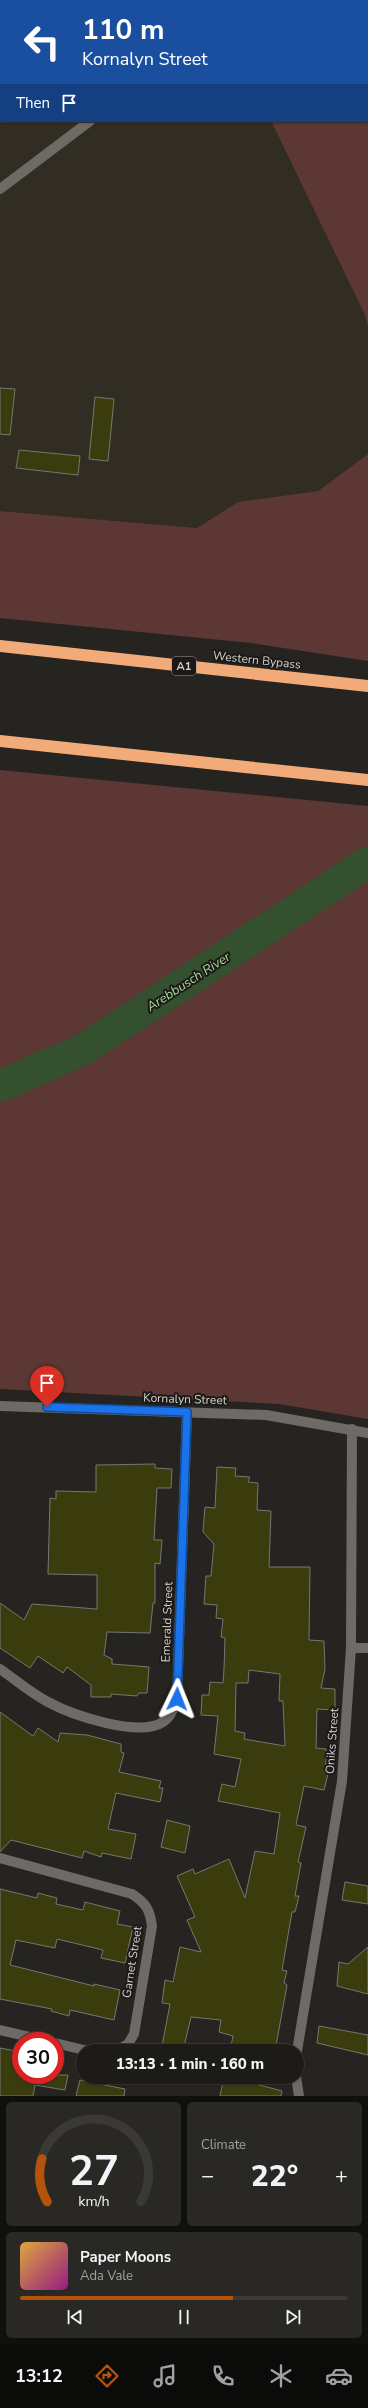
<!DOCTYPE html>
<meta charset="utf-8">
<style>
body{margin:0;font-family:"Nunito Sans",sans-serif;background:#292825;color:#f1f3f6;height:100vh;display:flex;flex-direction:column;font-size:15px;white-space:nowrap}
*{box-sizing:border-box;margin:0}
p{font-size:13px;color:#a0a1a2}
.icon{flex:none;width:22px;height:22px;fill:none;stroke:currentColor;stroke-width:2;stroke-linecap:round;stroke-linejoin:round}
.map{position:relative;height:2096px;overflow:hidden}
.panel{display:flex;flex-direction:column;gap:6px;padding:6px;background:#0f0f0d;flex:1}
.panel>*{flex:none}
.banner{position:absolute;left:0px;top:0px;width:368px;height:122px;box-shadow:0 1px 3px #0004,0 0 0 1px #3a3937;background:#1a4fa0;color:#fff;overflow:hidden}
.speed{position:absolute;left:12px;top:2032px;display:flex;gap:8px;font-size:20px;font-weight:700;text-align:center}
.speed>*{display:grid;place-content:center;width:52px;height:52px;border-radius:50%;background:#1c1b18;box-shadow:0 1px 3px #0004,0 0 0 1px #3a3937;line-height:1}
.speed .limit{border:6px solid #d22;background:#fff;color:#111}
.pin{position:absolute;display:grid;place-items:center;width:34px;height:34px;color:#fff;margin:-41px -17px;border-radius:50% 50% 50% 0;rotate:-45deg;box-shadow:0 0 4px #0007}
.pin .icon{rotate:45deg}
.me{position:absolute;width:44px;margin:-22px;rotate:2deg;stroke-linejoin:round;filter:drop-shadow(0 0 3px #0008)}
.turn{display:flex;align-items:center;gap:14px;height:84px;padding:0 16px;font-size:18px}
.turn .icon{width:52px;height:52px;stroke-width:2.5}
.turn b{display:block;font-size:28px;line-height:34px}
.then{display:flex;align-items:center;height:38px;padding:0 16px;background:#0003;gap:8px;font-size:15px}
.big{font-size:30px;font-weight:800;line-height:1.1}
.panel .card{flex:1;display:flex;flex-direction:column;justify-content:center;gap:6px;min-width:0;padding:0 14px;border-radius:6px;background:#292825}
.panel .dial{align-items:center;gap:0}
.dial svg{height:104px;overflow:visible;fill:none;stroke:#3a3937;stroke-width:7;stroke-linecap:round;text-anchor:middle}
.dial text{fill:#f1f3f6;stroke:none}
.song{display:flex;align-items:center;gap:12px}
.cover{width:48px;height:48px;border-radius:6px;background:linear-gradient(135deg,hsl(40 70% 55%),hsl(310 70% 35%))}
.played{height:4px;border-radius:2px;background:linear-gradient(90deg,#b45309 65%,#3a3937 65%)}
.keys{display:flex;justify-content:space-around;direction:ltr}
.heat{display:flex;justify-content:space-between;align-items:center;font-size:22px;direction:ltr}
.panel .tiles{flex:1;display:grid;gap:6px;grid-template-columns:1fr 1fr}
.card:last-child{grid-column:span 2}
.trip{position:absolute;left:76px;top:2044px;width:228px;height:40px;border-radius:20px;background:#1c1b18;box-shadow:0 1px 3px #0004,0 0 0 1px #3a3937;font-weight:800;line-height:40px;text-align:center}
.dock{display:flex;height:64px;justify-content:space-around;align-items:center;background:#0b0b0a;color:#a0a1a2}
.dock .icon{width:28px;height:28px}
.dock .current{color:#b45309}
.dock b{font-size:18px;color:#f1f3f6}
.map>svg:first-child{display:block}
.built{fill:#322d23}
.green{fill:#5c3733}
.lines{fill:none;stroke-linecap:round;stroke-linejoin:round}
.river{stroke:#34502e;stroke-width:32}
.building{fill:#3b3c0e;stroke:#767671;fill-rule:evenodd}
.minor{stroke:#6e6b66;stroke-width:10}
.highway{stroke:#f2aa78;stroke-width:12}
.route-casing{stroke:#114b97;stroke-width:10}
.route{stroke:#1a73e8;stroke-width:7}
.labels{text-anchor:middle;stroke-width:4;stroke-linejoin:round;paint-order:stroke}
.shield{fill:#1c1a16;stroke:#9d9b98;stroke-width:1}
.shield-label{font-size:11px;font-weight:bold;fill:#d4d2d0}
.street-label{font-size:12px;fill:#d4d2d0;stroke:#1c1a16}
.water-label{font-size:13px;font-style:italic;fill:#a8d89c;stroke:#1c1a16}
</style>
<div class="map">
<svg width="368" height="2096" viewBox="0 0 368 2096">
<rect width="100%" height="100%" fill="#262420"/>
<path class="built" d="M0,112L1,121H271L364,313L368,326V454L318,491L238,502L197,528L0,511Z"/>
<g class="green">
<path d="M215,0H368V326L364,313L271,121H367V1Z"/>
<path d="M368,454V661L251,643L0,618V511L197,528L238,502L318,491Z"/>
<path d="M0,770L368,806V1419L279,1404L0,1389Z"/>
</g>
<g class="lines">
<path class="river" d="M0,1086L84,1049L368,862"/>
</g>
<g class="building">
<path d="M0,388L15,389L10,435L0,434Z"/>
<path d="M95,397L114,399L108,461L89,459Z"/>
<path d="M19,450L80,456L78,475L16,468Z"/>
<path d="M155,1464V1468L172,1469L171,1488H157L154,1540H162L160,1564L155,1563V1603H153L150,1633L107,1632L104,1655L112,1659V1664L149,1667L147,1693H139L137,1696L111,1694V1697H91V1685L67,1667L63,1673L38,1656L30,1668L0,1648V1603L24,1620L32,1604L97,1609V1575L48,1574L50,1498L56,1499V1491L96,1492V1465Z"/>
<path d="M217,1467L236,1468L235,1476L250,1477L248,1482L258,1483L257,1510L271,1511L269,1567H310L309,1640L324,1641L325,1669L321,1688L335,1689V1710L317,1709L316,1748L326,1749V1766L324,1772L328,1774L324,1790L304,1786L296,1825L306,1827L298,1862L301,1863L295,1896H299L295,1912H292L282,1970L287,1971L284,1983L287,1985L275,2051H230L233,2036L219,2032L221,2020L191,2017L183,2051H161L170,2004L162,2003L165,1980L173,1982L180,1947L201,1952L187,1920L195,1917L177,1876L193,1869L195,1874L229,1859L245,1898L255,1851L274,1854L280,1813L218,1801L222,1784L235,1787L241,1759L214,1754L218,1716L201,1715L202,1695H209L210,1682L223,1683L224,1669L225,1638L221,1637L223,1619L216,1618L217,1605L204,1604L206,1576H211L214,1544L203,1532L205,1507L215,1508ZM249,1670L280,1674L279,1701H283L285,1746L244,1739L245,1733L235,1731L236,1683H248Z"/>
<path d="M0,1712L33,1736L38,1728L58,1742L60,1733L87,1735L121,1744V1752L124,1753L119,1772L161,1781L159,1788H163L160,1802L116,1793L108,1829L136,1834L131,1859L102,1853L101,1857L84,1851L82,1858L11,1840L0,1852Z"/>
<path d="M167,1820L190,1826L185,1853L161,1847Z"/>
<path d="M345,1882L368,1886V1904L342,1900Z"/>
<path d="M0,1889L37,1898L38,1893L57,1898L56,1904L83,1910L85,1902L120,1911L117,1924L133,1927L125,1963L101,1958L103,1950L57,1939L55,1948L16,1940L10,1965L94,1986V1984L120,1990L114,2020L70,2010L69,2016L51,2011L52,2009L0,1999Z"/>
<path d="M368,1947V1994L337,1986L339,1962L348,1964Z"/>
<path d="M319,2026L368,2035V2055L317,2043Z"/>
<path d="M0,2048L21,2052V2075H68L65,2090L35,2085L33,2096H0Z"/>
<path d="M224,2077L253,2078L252,2083L282,2091L281,2096H220Z"/>
<path d="M80,2080L125,2089L124,2096H76Z"/>
</g>
<g class="lines">
<g class="minor">
<path d="M169,0L170,1"/>
<path d="M279,0L280,1"/>
<path d="M329,1L330,0"/>
<path d="M0,189L90,121"/>
<path d="M0,1406L266,1415L368,1433"/>
<path d="M351,1648H368"/>
<path d="M0,1669C16,1680 31,1693 48,1702C72,1715 139,1738 163,1722C171,1717 174,1708 177,1699L187,1412"/>
<path d="M0,1858L132,1894C146,1903 150,1910 152,1926L134,2034L128,2044L116,2051"/>
<path d="M0,2030L47,2041"/>
<path d="M55,2043L88,2051"/>
<path d="M297,2051L342,1781L351,1648L352,1429"/>
<path d="M296,2077L299,2096"/>
</g>
<g class="highway">
<path d="M0,646L368,686"/>
<path d="M0,741L368,780"/>
</g>
</g>
<g class="lines">
<g class="route-casing">
<path id="route" d="M47,1407L187,1412L177,1699"/>
</g>
<use href="#route" class="route"/>
</g>
<g class="labels">
<rect class="shield" x="172" y="657" width="24" height="18" rx="3"/>
<g class="shield-label">
<text x="184" y="670">A1</text>
</g>
<g class="street-label">
<text transform="translate(257 660) rotate(6)" y="4">Western Bypass</text>
<text transform="translate(185 1399) rotate(2)" y="4">Kornalyn Street</text>
<text transform="translate(167 1622) rotate(-88)" y="4">Emerald Street</text>
<text transform="translate(332 1741) rotate(-86)" y="4">Oniks Street</text>
<text transform="translate(132 1962) rotate(-81)" y="4">Garnet Street</text>
</g>
<g class="water-label">
<text transform="translate(188 981) rotate(-33)" y="5">Arebbusch River</text>
</g>
</g>
</svg>
<div class="speed"><div class="limit">30</div></div>
<div class="pin" style="left:47px;top:1407px;background:#d93025"><svg class="icon" aria-label="arrive" viewBox="0 0 24 24"><path d="M6 21V4h12l-3 4 3 4H6"/></svg></div>
<svg class="me" style="left:177px;top:1699px" viewBox="-20 -20 40 40"><path d="M0-17L14 15 0 8-14 15z" fill="#1a73e8" stroke="#fff" stroke-width="4"/></svg>
<div class="trip">13:13 · 1 min · 160 m</div>
<div class="banner">
<div class="turn"><svg class="icon" aria-label="left" viewBox="0 0 24 24"><path d="M17 20v-9H6M10 6l-5 5 5 5"/></svg><div><b>110 m</b>Kornalyn Street</div></div>
<div class="then">Then<svg class="icon" aria-label="arrive" viewBox="0 0 24 24"><path d="M6 21V4h12l-3 4 3 4H6"/></svg></div>
</div>
</div>
<section class="panel">
<div class="tiles">
<div class="card dial"><svg viewBox="0 0 100 80">
<path d="M14 69A42 42 0 1 1 86 69"/>
<path d="M14 69A42 42 0 0 1 10 36" stroke="#b45309"/>
<text x="50" y="56" font-size="32" font-weight="700">27</text>
<text x="50" y="72" font-size="11">km/h</text>
</svg></div>
<div class="card"><p>Climate</p>
<div class="heat"><a>−</a><b class="big">22°</b><a>+</a></div>
</div>
<div class="card">
<div class="song"><i class="cover"></i><div><b>Paper Moons</b><p>Ada Vale</p></div></div>
<div class="played"></div>
<div class="keys"><svg class="icon" aria-label="previous" viewBox="0 0 24 24"><path d="M18 5L8 12l10 7zM5 5v14"/></svg><svg class="icon" aria-label="pause" viewBox="0 0 24 24"><path d="M8 5v14M16 5v14"/></svg><svg class="icon" aria-label="next" viewBox="0 0 24 24"><path d="M6 5l10 7-10 7zM19 5v14"/></svg></div>
</div>
</div>
</section>
<nav class="dock">
<b>13:12</b>
<svg class="icon current" aria-label="directions" viewBox="0 0 24 24"><path d="M12 3l9 9-9 9-9-9zM9 14v-3h6M13 9l2 2-2 2"/></svg>
<svg class="icon" aria-label="music" viewBox="0 0 24 24"><path d="M9 18V5l10-2v13"/><circle cx="6" cy="18" r="3"/><circle cx="16" cy="16" r="3"/></svg>
<svg class="icon" aria-label="phone" viewBox="0 0 24 24"><path d="M5 4h4l2 5-3 2q2 4 5 5l2-3 5 2v4C11 20 4 13 5 4z"/></svg>
<svg class="icon" aria-label="climate" viewBox="0 0 24 24"><path d="M12 3v18M4 7l16 10M4 17L20 7"/></svg>
<svg class="icon" aria-label="car" viewBox="0 0 24 24"><path d="M5 17H2v-5l4-1 3-4h7l3 4 3 1v5h-3M9 17h6M6 11h13"/><circle cx="7" cy="17" r="2"/><circle cx="17" cy="17" r="2"/></svg>
</nav>
